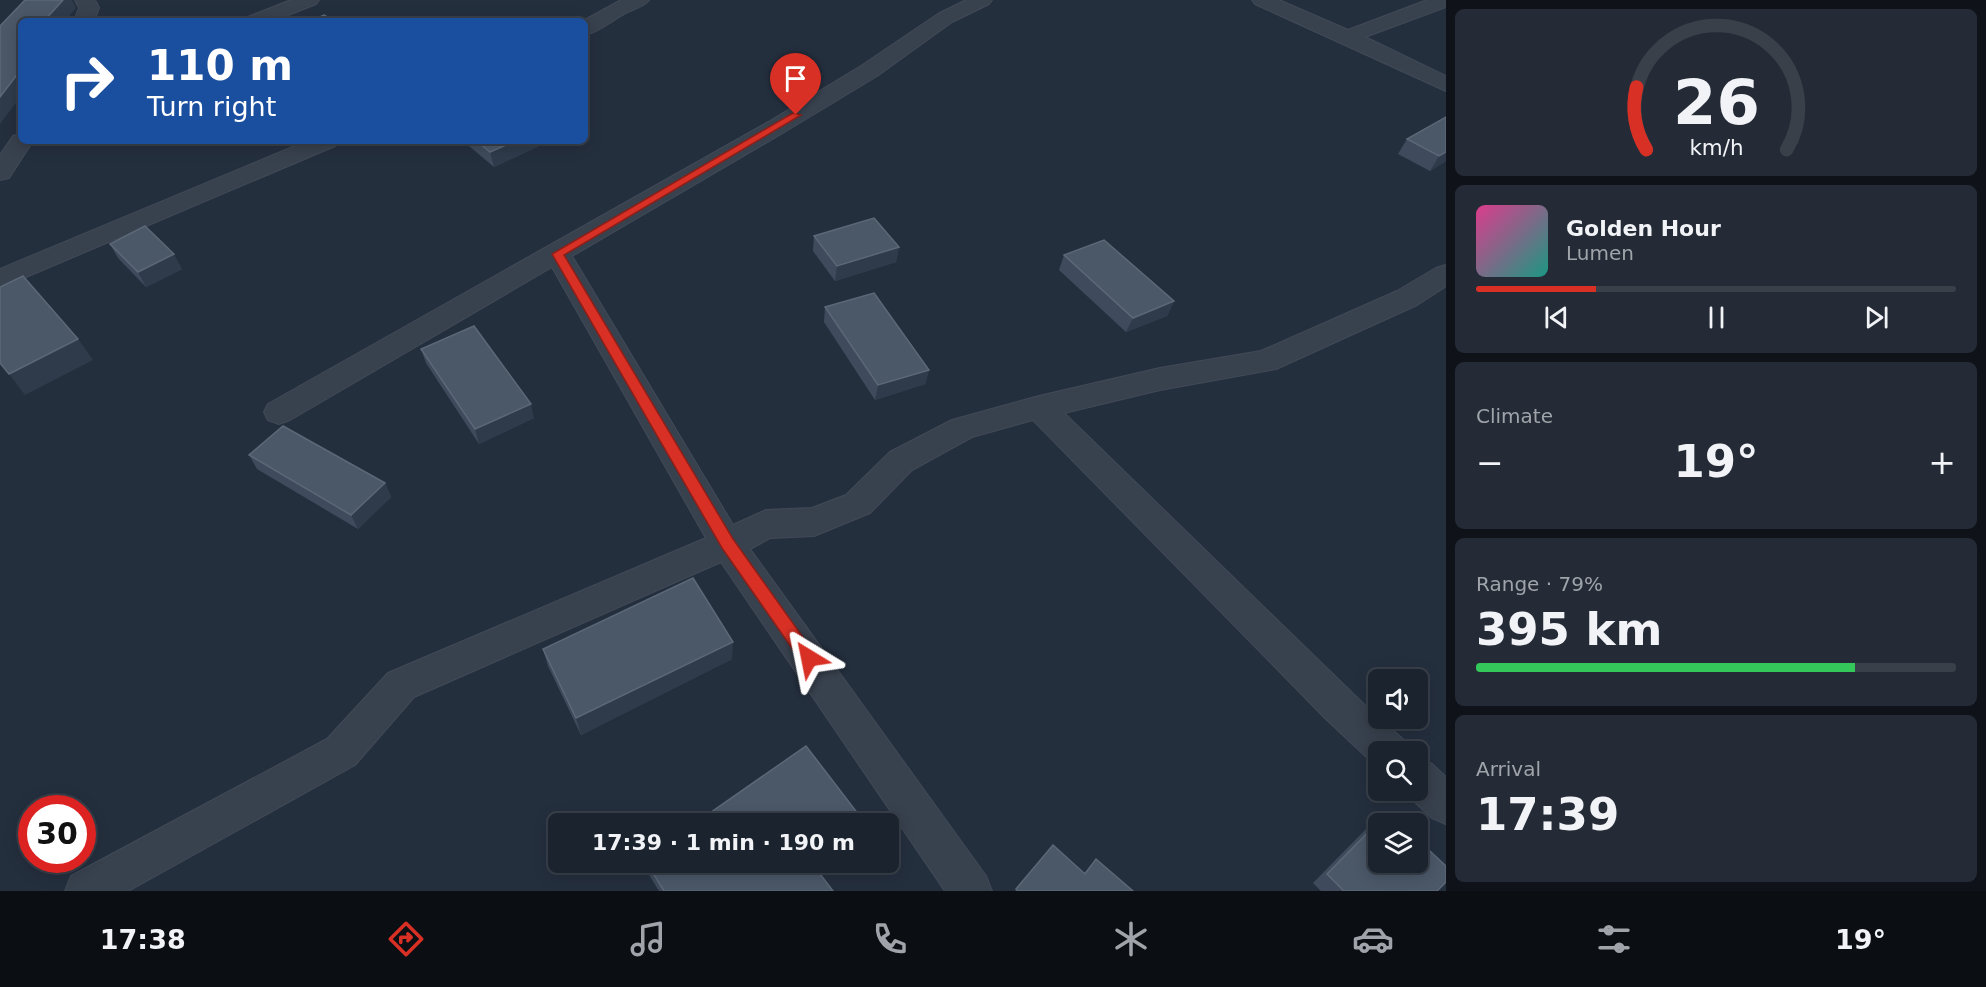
<!DOCTYPE html>
<meta charset="utf-8">
<style>
body{margin:0;font-family:"DejaVu Sans",sans-serif;background:#242b36;color:#f1f3f6;height:100vh;display:flex;flex-direction:column;font-size:22px;white-space:nowrap}
*{box-sizing:border-box;margin:0}
p{font-size:20px;color:#a0a4aa}
.icon{flex:none;width:33px;height:33px;fill:none;stroke:currentColor;stroke-width:2;stroke-linecap:round;stroke-linejoin:round}
.map{position:relative;flex:1;overflow:hidden}
.sheet{display:flex;flex-direction:column;gap:9px;padding:9px;background:#0f1319;width:540px}
.sheet>*{flex:none}
.hud{position:absolute;left:18px;top:18px;width:570px;height:126px;border-radius:9px;box-shadow:0 3px 15px #0003,0 0 0 2px #39404a;background:#1a4fa0;color:#fff;overflow:hidden}
.tools{position:absolute;left:1368px;top:669px;display:grid;gap:12px}
.tools a{display:grid;place-items:center;width:60px;height:60px;border-radius:9px;background:#1b232e;box-shadow:0 3px 15px #0003,0 0 0 2px #39404a;font-size:30px}
.speed{position:absolute;left:18px;top:795px;display:flex;gap:12px;font-size:30px;font-weight:700;text-align:center}
.speed>*{display:grid;place-content:center;width:78px;height:78px;border-radius:50%;background:#1b232e;box-shadow:0 3px 15px #0003,0 0 0 2px #39404a;line-height:1}
.speed .limit{border:9px solid #d22;background:#fff;color:#111}
.pin{position:absolute;display:grid;place-items:center;width:51px;height:51px;color:#fff;margin:-62px -26px;border-radius:50% 50% 50% 0;rotate:-45deg;box-shadow:0 0 6px #0007}
.pin .icon{rotate:45deg}
.me{position:absolute;width:66px;margin:-33px;rotate:325deg;stroke-linejoin:round;filter:drop-shadow(0 0 4px #0008)}
.turn{display:flex;align-items:center;gap:21px;height:126px;padding:0 30px;font-size:27px}
.turn .icon{width:78px;height:78px;stroke-width:2.5}
.turn b{display:block;font-size:42px;line-height:51px}
.big{font-size:45px;font-weight:600;line-height:1.1}
.sheet .card{flex:1;display:flex;flex-direction:column;justify-content:center;gap:9px;min-width:0;padding:0 21px;border-radius:9px;background:#242b36}
.sheet .dial{align-items:center;gap:0}
.dial svg{height:156px;overflow:visible;fill:none;stroke:#39404a;stroke-width:7;stroke-linecap:round;text-anchor:middle}
.dial text{fill:#f1f3f6;stroke:none}
.song{display:flex;align-items:center;gap:18px}
.cover{width:72px;height:72px;border-radius:9px;background:linear-gradient(135deg,hsl(330 70% 55%),hsl(170 70% 35%))}
.played{height:6px;border-radius:3px;background:linear-gradient(90deg,#d93025 25%,#39404a 25%)}
.keys{display:flex;justify-content:space-around;direction:ltr}
.heat{display:flex;justify-content:space-between;align-items:center;font-size:33px;direction:ltr}
.charge{height:9px;border-radius:4px;background:linear-gradient(90deg,#34c759 79%,#39404a 0)}
.trip{position:absolute;left:548px;top:813px;width:351px;height:60px;border-radius:9px;background:#1b232e;box-shadow:0 3px 15px #0003,0 0 0 2px #39404a;font-weight:600;line-height:60px;text-align:center}
.dock{display:flex;height:96px;justify-content:space-around;align-items:center;background:#0b0e12;color:#a0a4aa}
.dock .icon{width:42px;height:42px}
.dock .on{color:#d93025}
.dock b{font-size:27px;color:#f1f3f6}
main{display:flex;flex:1;min-height:0}
.map>svg:first-child{display:block}
.lines{fill:none;stroke-linecap:round;stroke-linejoin:round}
.street-casing{stroke:#414a57;stroke-width:2}
.street{fill:#38414e;fill-rule:evenodd}
.wall{fill:#3f4b5c}
.shaded-wall{fill:#2f3b4b}
.building{fill:#4b5868;stroke:#5c6777;stroke-width:1.5}
.route{fill:#d93025;stroke:#8d1f18;stroke-width:1.5}
</style>
<main>
<div class="map">
<svg width="1446" height="891" viewBox="0 0 1446 891">
<rect width="100%" height="100%" fill="#242f3e"/>
<g class="lines">
<g class="street-casing">
<g id="street">
<path d="M75,0H95L99,8L94,21H74L79,8Z"/>
<path d="M291,0H319L316,4L273,21H245L248,17Z"/>
<path d="M621,0H649C643,8 632,9 624,14C611,21 599,32 585,35L583,21Z"/>
<path d="M966,0H992L989,4L952,22L877,76L786,131L572,256L733,525L766,510L812,508L846,495L890,452L952,420L1039,396L1160,368L1261,351L1397,291L1436,268L1446,265V286L1417,305L1276,369L1160,390L1064,413L1378,718L1403,739L1408,752H1378V767L1375,765L1326,719L1033,420L972,437L912,470L870,513L814,536L770,538L750,549L986,876L992,891H945L721,562L414,697L355,765L128,891H65L71,876L327,739L388,673L706,538L552,267L290,420L279,424L268,420L264,412L268,404L770,121L861,66L938,14Z"/>
<path d="M1252,0H1279L1348,30L1427,0H1446V7L1365,37L1446,76V91L1255,4Z"/>
<path d="M21,134V141H33L9,178L0,180V155L13,136Z"/>
<path d="M307,141H339L335,146L0,288V269Z"/>
<path d="M1418,758L1432,764L1446,777V824L1432,818L1404,792L1418,790Z"/>
</g>
</g>
<use href="#street" class="street"/>
</g>
<g class="wall">
<path d="M1446,117V161L1430,171L1398,154L1407,139Z"/>
<path d="M463,141H550L494,167Z"/>
<path d="M814,236L899,247L896,262L835,281L813,251Z"/>
<path d="M110,244L182,269L146,287L118,258Z"/>
<path d="M1064,255L1174,301L1167,316L1126,332L1059,270Z"/>
<path d="M825,307L929,370L925,384L875,400L824,322Z"/>
<path d="M421,349L534,418L479,444L426,363Z"/>
<path d="M249,455L385,483L391,497L358,529L257,469Z"/>
<path d="M543,649L732,659L581,735L548,666Z"/>
<path d="M1387,813L1437,891H1321L1313,883L1372,823Z"/>
<path d="M1053,845L1084,873L1096,859L1133,891H1015Z"/>
<path d="M644,862H811L833,891H659L646,870Z"/>
</g>
<g class="shaded-wall">
<path d="M63,0H72L76,8L65,21H44Z"/>
<path d="M21,65V96L0,124V97Z"/>
<path d="M587,111L588,125L585,127V112Z"/>
<path d="M515,141H550L494,167L490,152Z"/>
<path d="M1446,152V161L1430,171L1439,156Z"/>
<path d="M899,247L896,262L835,281L837,266Z"/>
<path d="M174,254L182,269L146,287L138,272Z"/>
<path d="M1174,301L1167,316L1126,332L1133,318Z"/>
<path d="M78,339L93,360L25,395L9,374Z"/>
<path d="M929,370L925,384L875,400L878,385Z"/>
<path d="M531,404L534,418L479,444L475,429Z"/>
<path d="M385,483L391,497L358,529L351,515Z"/>
<path d="M733,642L732,659L581,735L576,718Z"/>
<path d="M859,815L856,824H847Z"/>
</g>
<g class="building">
<path d="M25,0H63L44,21H21V65L16,76L0,97V26Z"/>
<path d="M324,15L334,21H310Z"/>
<path d="M1446,117V152L1439,156L1407,139Z"/>
<path d="M477,141H515L490,152Z"/>
<path d="M874,218L899,247L837,266L814,236Z"/>
<path d="M145,226L174,254L138,272L110,244Z"/>
<path d="M1104,240L1174,301L1133,318L1064,255Z"/>
<path d="M23,276L78,339L9,374L0,363V287Z"/>
<path d="M874,293L929,370L878,385L825,307Z"/>
<path d="M474,326L531,404L475,429L421,349Z"/>
<path d="M283,426L385,483L351,515L249,455Z"/>
<path d="M693,578L733,642L576,718L543,649Z"/>
<path d="M806,746L859,815L847,824H694Z"/>
<path d="M1387,813L1399,824H1378V862H1418V840L1446,866V882L1437,891H1344L1327,874Z"/>
<path d="M1053,845L1085,874L1096,859L1133,891H1018L1016,889Z"/>
<path d="M646,862H811L833,891H664Z"/>
</g>
<path class="route" d="M793,113L801,115L564,255L733,539L814,653L817,658L814,664L809,666L803,664L722,548L552,254Z"/>
</svg>
<div class="tools">
<a><svg class="icon" aria-label="sound" viewBox="0 0 24 24"><path d="M4 9h4l5-4v14l-5-4H4zM17 9q2 3 0 6"/></svg></a>
<a><svg class="icon" aria-label="search" viewBox="0 0 24 24"><circle cx="10" cy="10" r="6"/><path d="M15 15l6 6"/></svg></a>
<a><svg class="icon" aria-label="layers" viewBox="0 0 24 24"><path d="M12 4l9 5-9 5-9-5zM3 14l9 5 9-5"/></svg></a>
</div>
<div class="speed"><div class="limit">30</div></div>
<div class="pin" style="left:796px;top:115px;background:#d93025"><svg class="icon" aria-label="arrive" viewBox="0 0 24 24"><path d="M6 21V4h12l-3 4 3 4H6"/></svg></div>
<svg class="me" style="left:809px;top:658px" viewBox="-20 -20 40 40"><path d="M0-17L14 15 0 8-14 15z" fill="#d93025" stroke="#fff" stroke-width="4"/></svg>
<div class="trip">17:39 · 1 min · 190 m</div>
<div class="hud">
<div class="turn"><svg class="icon" aria-label="right" viewBox="0 0 24 24"><path d="M7 20v-9h11M14 6l5 5-5 5"/></svg><div><b>110 m</b>Turn right</div></div>
</div>
</div>
<section class="sheet">
<div class="card dial"><svg viewBox="0 0 100 80">
<path d="M14 69A42 42 0 1 1 86 69"/>
<path d="M14 69A42 42 0 0 1 9 37" stroke="#d93025"/>
<text x="50" y="56" font-size="32" font-weight="700">26</text>
<text x="50" y="72" font-size="11">km/h</text>
</svg></div>
<div class="card">
<div class="song"><i class="cover"></i><div><b>Golden Hour</b><p>Lumen</p></div></div>
<div class="played"></div>
<div class="keys"><svg class="icon" aria-label="previous" viewBox="0 0 24 24"><path d="M18 5L8 12l10 7zM5 5v14"/></svg><svg class="icon" aria-label="pause" viewBox="0 0 24 24"><path d="M8 5v14M16 5v14"/></svg><svg class="icon" aria-label="next" viewBox="0 0 24 24"><path d="M6 5l10 7-10 7zM19 5v14"/></svg></div>
</div>
<div class="card"><p>Climate</p>
<div class="heat"><a>−</a><b class="big">19°</b><a>+</a></div>
</div>
<div class="card"><p>Range · 79%</p><b class="big">395 km</b><div class="charge"></div></div>
<div class="card"><p>Arrival</p><b class="big">17:39</b></div>
</section>
</main>
<nav class="dock">
<b>17:38</b>
<svg class="icon on" aria-label="directions" viewBox="0 0 24 24"><path d="M12 3l9 9-9 9-9-9zM9 14v-3h6M13 9l2 2-2 2"/></svg>
<svg class="icon" aria-label="music" viewBox="0 0 24 24"><path d="M9 18V5l10-2v13"/><circle cx="6" cy="18" r="3"/><circle cx="16" cy="16" r="3"/></svg>
<svg class="icon" aria-label="phone" viewBox="0 0 24 24"><path d="M5 4h4l2 5-3 2q2 4 5 5l2-3 5 2v4C11 20 4 13 5 4z"/></svg>
<svg class="icon" aria-label="climate" viewBox="0 0 24 24"><path d="M12 3v18M4 7l16 10M4 17L20 7"/></svg>
<svg class="icon" aria-label="car" viewBox="0 0 24 24"><path d="M5 17H2v-5l4-1 3-4h7l3 4 3 1v5h-3M9 17h6M6 11h13"/><circle cx="7" cy="17" r="2"/><circle cx="17" cy="17" r="2"/></svg>
<svg class="icon" aria-label="filters" viewBox="0 0 24 24"><path d="M4 7h16M4 17h16"/><circle cx="9" cy="7" r="2"/><circle cx="15" cy="17" r="2"/></svg>
<b>19°</b>
</nav>
